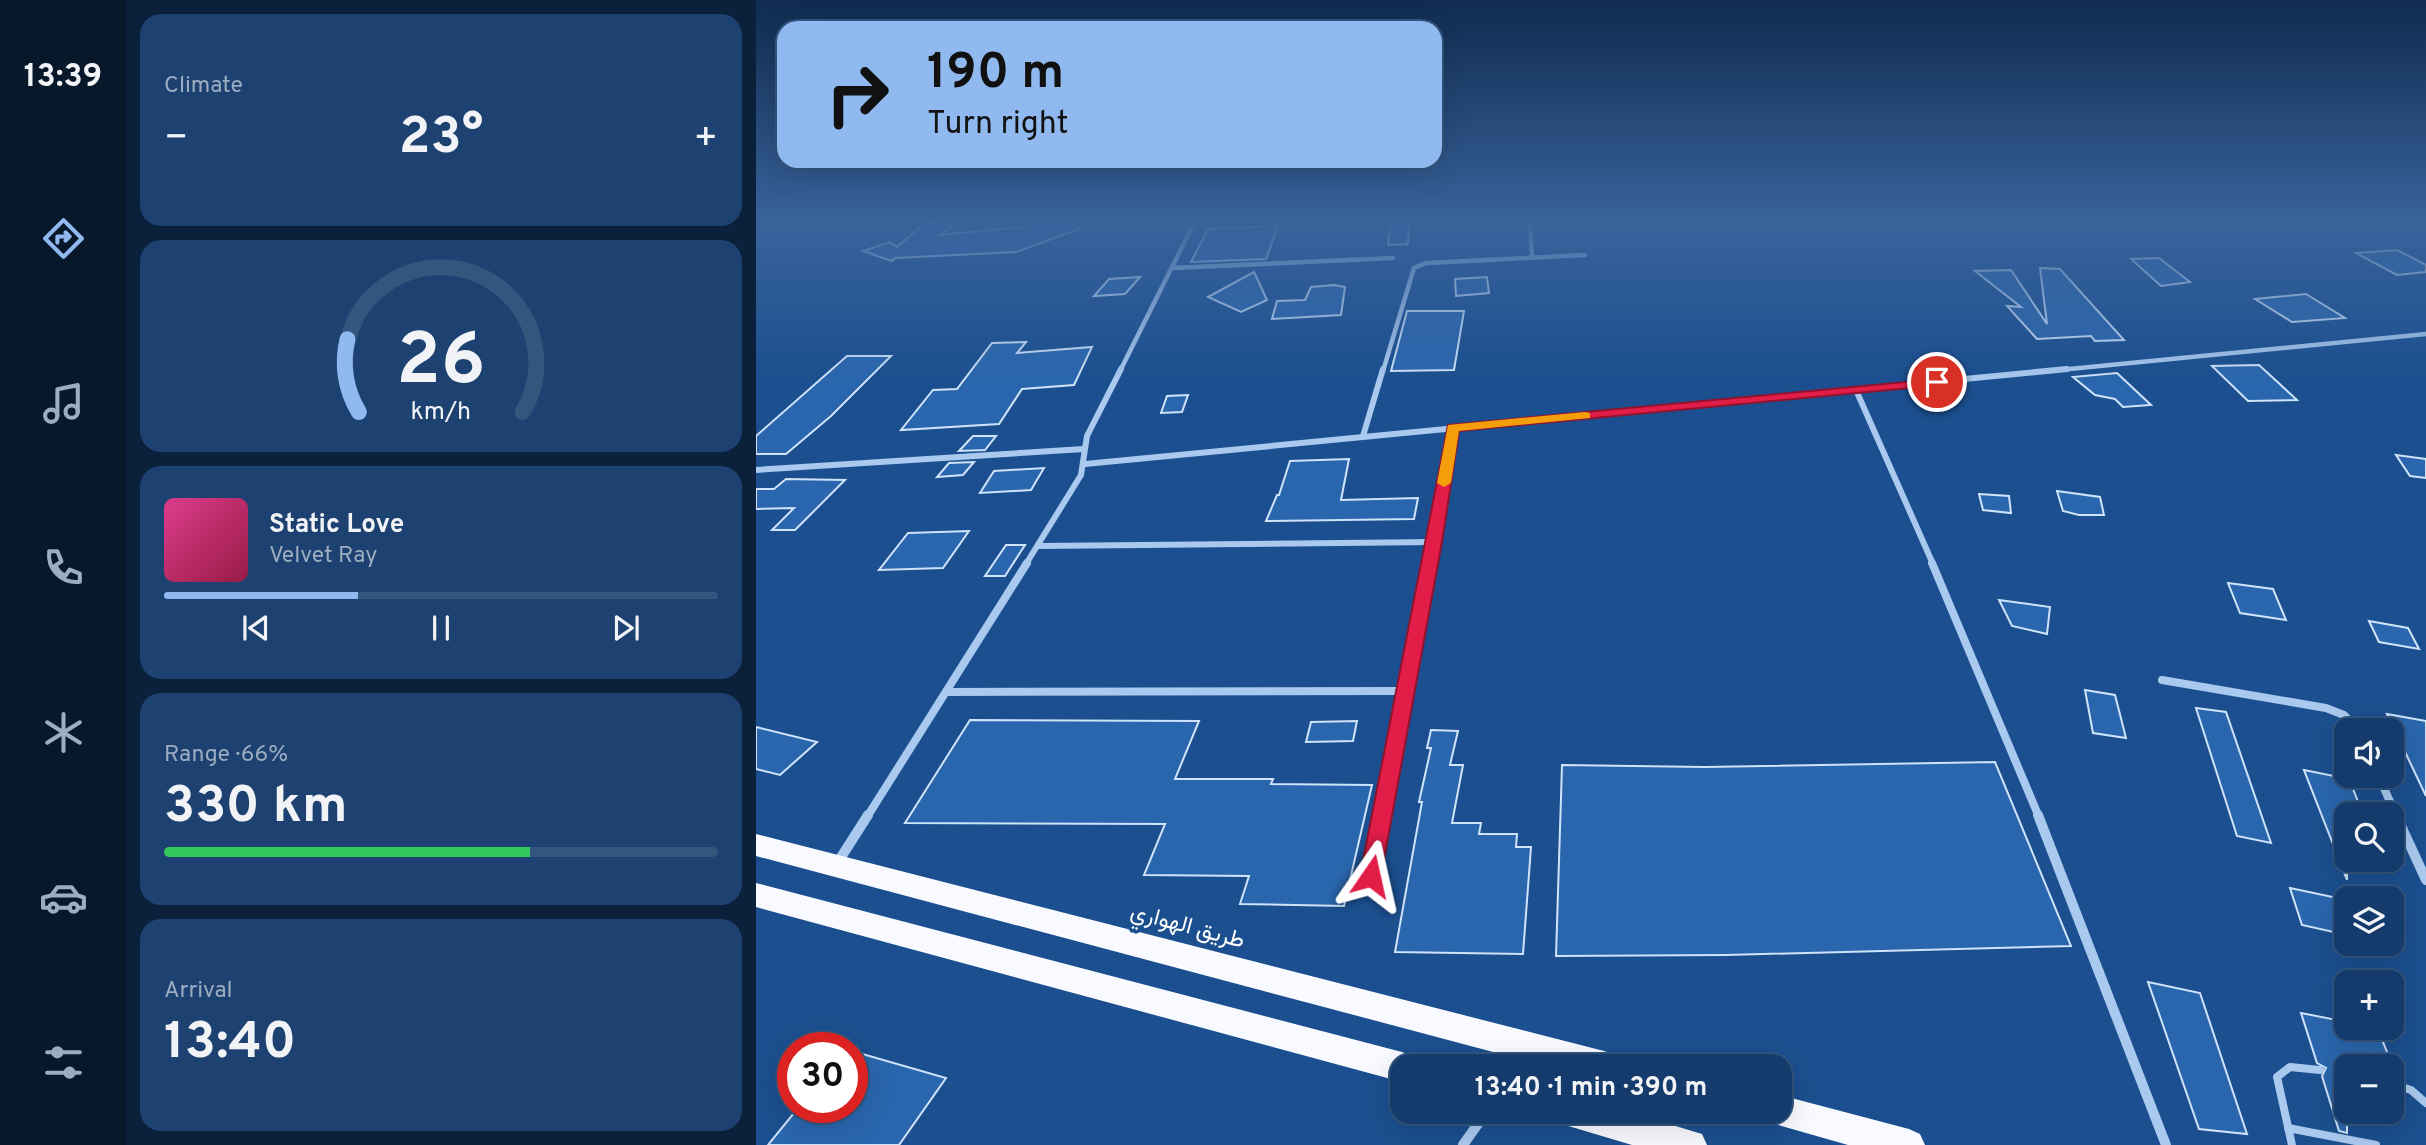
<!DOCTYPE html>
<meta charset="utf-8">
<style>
body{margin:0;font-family:Overpass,Vazirmatn,sans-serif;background:#1d4271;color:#f1f3f6;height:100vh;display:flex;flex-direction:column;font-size:26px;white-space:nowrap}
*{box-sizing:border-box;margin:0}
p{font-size:23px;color:#9dadc1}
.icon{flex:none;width:38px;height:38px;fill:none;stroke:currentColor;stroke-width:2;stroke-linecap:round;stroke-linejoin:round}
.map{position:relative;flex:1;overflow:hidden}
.panel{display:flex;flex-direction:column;gap:14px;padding:14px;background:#0b203b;width:630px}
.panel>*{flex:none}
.guide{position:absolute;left:21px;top:21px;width:665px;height:147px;border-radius:21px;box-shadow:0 7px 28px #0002,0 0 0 2px #33557e;background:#90b9f0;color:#111;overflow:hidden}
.controls{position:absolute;left:1578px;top:718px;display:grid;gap:14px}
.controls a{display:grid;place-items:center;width:70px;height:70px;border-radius:14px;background:#143b6b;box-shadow:0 7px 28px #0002,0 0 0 2px #33557e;font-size:35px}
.speed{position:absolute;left:21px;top:1032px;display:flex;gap:14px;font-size:35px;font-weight:700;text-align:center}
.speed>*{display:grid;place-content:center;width:91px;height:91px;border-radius:50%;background:#143b6b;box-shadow:0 7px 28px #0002,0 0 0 2px #33557e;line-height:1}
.speed .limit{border:10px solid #d22;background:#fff;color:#111}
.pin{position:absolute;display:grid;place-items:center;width:60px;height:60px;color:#fff;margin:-30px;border:4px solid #fff;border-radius:50%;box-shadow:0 2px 7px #0007}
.me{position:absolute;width:77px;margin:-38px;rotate:11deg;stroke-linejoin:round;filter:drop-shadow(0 0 5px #0008)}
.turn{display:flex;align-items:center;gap:24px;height:147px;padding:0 35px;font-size:32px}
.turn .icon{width:91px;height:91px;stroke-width:2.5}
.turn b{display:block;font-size:49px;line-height:60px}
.big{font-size:52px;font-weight:700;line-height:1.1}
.panel .card{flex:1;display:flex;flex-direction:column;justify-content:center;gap:10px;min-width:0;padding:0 24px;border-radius:21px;background:#1d4271}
.panel .dial{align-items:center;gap:0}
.dial svg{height:182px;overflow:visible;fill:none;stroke:#33557e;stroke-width:7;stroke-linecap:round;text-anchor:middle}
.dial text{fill:#f1f3f6;stroke:none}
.song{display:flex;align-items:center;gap:21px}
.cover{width:84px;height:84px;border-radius:10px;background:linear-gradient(135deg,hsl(330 70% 55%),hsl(340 70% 35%))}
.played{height:7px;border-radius:4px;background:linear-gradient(90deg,#90b9f0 35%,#33557e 35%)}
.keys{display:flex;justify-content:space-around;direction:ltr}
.heat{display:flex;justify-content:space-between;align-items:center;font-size:38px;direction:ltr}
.charge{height:10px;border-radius:5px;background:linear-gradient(90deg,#34c759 66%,#33557e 0)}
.trip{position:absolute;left:634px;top:1054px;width:402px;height:70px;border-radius:21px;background:#143b6b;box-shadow:0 7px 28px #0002,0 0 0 2px #33557e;font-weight:700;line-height:70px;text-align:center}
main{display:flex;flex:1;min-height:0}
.tab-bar{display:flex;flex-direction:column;width:126px;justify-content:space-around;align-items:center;background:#08182b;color:#9dadc1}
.tab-bar .icon{width:49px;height:49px}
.tab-bar .current{color:#90b9f0}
.tab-bar b{font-size:32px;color:#f1f3f6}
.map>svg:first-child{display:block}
.building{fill:#2a66ad;stroke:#cfe3fa;stroke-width:2}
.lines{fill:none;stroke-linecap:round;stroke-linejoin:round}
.service{stroke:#a9c9ee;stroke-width:8}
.minor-far3{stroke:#a9c9ee;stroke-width:4.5}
.minor-far2{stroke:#a9c9ee;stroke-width:6}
.minor-far1{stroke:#a9c9ee;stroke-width:8}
.minor{stroke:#a9c9ee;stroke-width:10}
.trunk{fill:#f8faff;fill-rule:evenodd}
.route{fill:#e11d48;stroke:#92132f;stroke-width:2}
.slow{fill:#f59e0b}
.labels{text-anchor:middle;stroke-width:7;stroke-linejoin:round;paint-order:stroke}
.near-street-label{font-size:23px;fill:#fff;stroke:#1b4f8f}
</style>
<main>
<nav class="tab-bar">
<b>13:39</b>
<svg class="icon current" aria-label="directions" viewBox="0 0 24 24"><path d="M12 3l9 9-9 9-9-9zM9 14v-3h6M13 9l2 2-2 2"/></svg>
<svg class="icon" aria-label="music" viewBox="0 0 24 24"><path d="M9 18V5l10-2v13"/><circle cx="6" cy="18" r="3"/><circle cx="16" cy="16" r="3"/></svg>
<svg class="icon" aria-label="phone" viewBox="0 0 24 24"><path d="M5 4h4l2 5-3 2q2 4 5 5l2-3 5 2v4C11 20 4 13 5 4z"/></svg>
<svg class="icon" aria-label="climate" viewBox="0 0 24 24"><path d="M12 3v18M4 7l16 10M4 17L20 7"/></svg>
<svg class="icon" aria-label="car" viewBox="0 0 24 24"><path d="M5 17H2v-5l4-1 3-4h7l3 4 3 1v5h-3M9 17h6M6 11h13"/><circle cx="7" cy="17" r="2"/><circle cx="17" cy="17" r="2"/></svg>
<svg class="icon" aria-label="filters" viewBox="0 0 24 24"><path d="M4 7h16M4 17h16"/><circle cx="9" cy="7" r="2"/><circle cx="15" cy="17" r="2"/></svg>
</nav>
<section class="panel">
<div class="card"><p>Climate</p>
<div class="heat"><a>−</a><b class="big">23°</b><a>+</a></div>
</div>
<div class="card dial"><svg viewBox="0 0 100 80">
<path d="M14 69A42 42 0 1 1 86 69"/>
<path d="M14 69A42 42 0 0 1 9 37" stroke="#90b9f0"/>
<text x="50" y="56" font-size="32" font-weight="700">26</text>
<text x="50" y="72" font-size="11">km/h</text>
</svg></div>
<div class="card">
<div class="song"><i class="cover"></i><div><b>Static Love</b><p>Velvet Ray</p></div></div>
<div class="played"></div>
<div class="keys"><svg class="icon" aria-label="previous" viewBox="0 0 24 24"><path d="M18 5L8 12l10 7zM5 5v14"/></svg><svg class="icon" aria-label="pause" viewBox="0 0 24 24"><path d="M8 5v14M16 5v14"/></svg><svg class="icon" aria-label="next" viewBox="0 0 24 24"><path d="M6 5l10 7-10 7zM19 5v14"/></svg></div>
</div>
<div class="card"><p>Range · 66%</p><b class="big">330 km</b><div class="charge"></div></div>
<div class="card"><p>Arrival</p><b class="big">13:40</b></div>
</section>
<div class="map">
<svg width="1670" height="1145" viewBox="0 0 1670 1145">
<rect width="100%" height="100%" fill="#1b4f8f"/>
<g class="building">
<path d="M327,221L328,227L260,252L139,258L136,261L107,251L134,242L141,247L169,223L202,222L184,235Z"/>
<path d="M635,221H653L652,244L632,245Z"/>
<path d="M522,226L510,259L435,262L452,229Z"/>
<path d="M1641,250L1670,265V272L1641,275L1600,253Z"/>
<path d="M1403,258L1434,282L1405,286L1375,259Z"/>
<path d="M1284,268L1304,269L1368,340L1339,341L1335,336L1281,339L1251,306L1265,307L1219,271L1255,270L1291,324Z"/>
<path d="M498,272L511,300L485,312L452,297Z"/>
<path d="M384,277L369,294L338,296L353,279Z"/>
<path d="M731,277L733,293L700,296L699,279Z"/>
<path d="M578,285L589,287L585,315L516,319L521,301L549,300L555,287Z"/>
<path d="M1550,294L1589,318L1536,322L1499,299Z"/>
<path d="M651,311H708L698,370L635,371Z"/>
<path d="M270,342L261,353L336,347L318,385L266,389L243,424L145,430L177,390L201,389L236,343Z"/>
<path d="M91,356H135L75,416L30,454H0V436Z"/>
<path d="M1503,365L1541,400L1492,401L1456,366Z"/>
<path d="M1361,373L1395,405L1367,407L1359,399L1339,395L1317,377Z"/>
<path d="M432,395L426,412L405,413L411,396Z"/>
<path d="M217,436H240L229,450L203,451Z"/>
<path d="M1640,455L1670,459V478L1654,476Z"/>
<path d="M593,459L585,500L662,498L658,519L510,521L521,495H523L534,461Z"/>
<path d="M218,462L207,475L181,477L193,463Z"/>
<path d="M288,468L275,490L224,493L238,471Z"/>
<path d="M30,479L89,480L39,530H16L38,508L0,509V489H18Z"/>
<path d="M1301,491L1344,497L1348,515H1323L1307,511Z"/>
<path d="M1223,494L1253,496L1255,513L1227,510Z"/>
<path d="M213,531L187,568L123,570L152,533Z"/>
<path d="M250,545H269L249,576H229Z"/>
<path d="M1472,583L1517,589L1530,620L1484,613Z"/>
<path d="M1243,600L1294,607L1291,634L1256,626Z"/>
<path d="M1613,621L1652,628L1663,649L1623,642Z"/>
<path d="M1329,690L1359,695L1370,738L1337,733Z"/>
<path d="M1440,708L1470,712L1515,843L1481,836Z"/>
<path d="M1631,714L1670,721V796Z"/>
<path d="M214,720L443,721L419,779H517L515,784L616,785L588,906L484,904L493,876L388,875L409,824L149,823Z"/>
<path d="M601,721L597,741L550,742L555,722Z"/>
<path d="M0,727L61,742L24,775L0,769Z"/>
<path d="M675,730L702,731L694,765H707L696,823H725L723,834H761L760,847H775L767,954L639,952L666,802H663L675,748H671Z"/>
<path d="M1239,762L1315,946L970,955L800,956L806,765L949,767Z"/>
<path d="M1548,770L1593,779L1607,814H1591V880Z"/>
<path d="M1534,888L1591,900V935L1546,925Z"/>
<path d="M1392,982L1444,993L1491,1134L1443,1129Z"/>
<path d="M1545,1013L1591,1022V1027H1621L1633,1057L1614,1053L1619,1066H1591V1133L1583,1131L1566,1076L1570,1068L1561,1063Z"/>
<path d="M96,1051L190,1078L143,1145H12L42,1108H96Z"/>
</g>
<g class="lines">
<g class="service">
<path d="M1636,1084L1655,1090L1670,1103"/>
<path d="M1532,1128L1620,1145"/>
<path d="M1536,1145L1521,1077L1534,1067L1564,1070"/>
</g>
<g class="minor-far3">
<path d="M774,221L776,258"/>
<path d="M416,268L637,258"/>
<path d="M364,371L439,221"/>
<path d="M627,371L658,268L670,263L829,255"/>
<path d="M1293,371L1670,334"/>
</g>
<g class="minor-far2">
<path d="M1100,390L1177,564"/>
<path d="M607,436L627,369"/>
<path d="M329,464L1311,369"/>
<path d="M0,470L328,449"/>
<path d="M282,546L678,542"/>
<path d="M270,564L325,475L331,436L365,369"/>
<path d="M674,564L697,428"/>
</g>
<g class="minor-far1">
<path d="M1176,563L1283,817"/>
<path d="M1406,680L1570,708L1588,715L1602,730"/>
<path d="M192,692L650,691"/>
<path d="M1622,775L1641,817"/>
<path d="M111,817L271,563"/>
<path d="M626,817L674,563"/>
</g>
<g class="minor">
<path d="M1282,815L1410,1145"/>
<path d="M1640,815L1670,880"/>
<path d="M82,862L112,815"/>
<path d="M615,875L626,815"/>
<path d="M707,1145L731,1111"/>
</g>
<g class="trunk">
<path d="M0,834L848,1051L859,1055L863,1066H790L0,856Z"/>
<path d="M0,883L646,1052L657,1056L661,1066H646V1082L0,907Z"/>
<path d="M1024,1095L1153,1129L1164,1134L1169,1145H1092L1012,1122L1007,1111H1024Z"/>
<path d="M794,1111H870L946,1134L951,1145H876L799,1122Z"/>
</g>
</g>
<linearGradient id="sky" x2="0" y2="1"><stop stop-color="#0f2b4f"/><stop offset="0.58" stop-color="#39639b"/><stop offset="1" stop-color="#39639b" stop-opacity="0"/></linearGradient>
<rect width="1670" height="381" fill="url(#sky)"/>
<path class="route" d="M1181,379L1185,380V385L703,431L686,542L625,876L622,882L615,885L607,882L604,876L692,425Z"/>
<path class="slow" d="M829,412L834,413V418L703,431L695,483L688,487L681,483L692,425Z"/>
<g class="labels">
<g class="near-street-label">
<text transform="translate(432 925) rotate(15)" y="8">طريق الهواري</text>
</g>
</g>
</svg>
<div class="controls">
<a><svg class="icon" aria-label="sound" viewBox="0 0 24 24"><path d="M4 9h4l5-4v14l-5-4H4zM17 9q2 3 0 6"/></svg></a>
<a><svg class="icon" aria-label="search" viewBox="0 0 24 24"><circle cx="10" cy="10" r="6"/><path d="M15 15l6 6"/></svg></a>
<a><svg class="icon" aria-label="layers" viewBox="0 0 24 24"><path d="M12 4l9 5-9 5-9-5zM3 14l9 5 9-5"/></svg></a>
<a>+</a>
<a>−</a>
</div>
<div class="speed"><div class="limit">30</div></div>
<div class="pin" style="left:1181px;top:382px;background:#d93025"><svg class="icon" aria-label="arrive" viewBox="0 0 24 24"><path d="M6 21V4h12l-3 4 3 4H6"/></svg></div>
<svg class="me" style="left:615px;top:876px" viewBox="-20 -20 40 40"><path d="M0-17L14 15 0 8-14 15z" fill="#e11d48" stroke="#fff" stroke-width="4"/></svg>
<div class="trip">13:40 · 1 min · 390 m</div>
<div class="guide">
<div class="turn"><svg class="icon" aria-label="right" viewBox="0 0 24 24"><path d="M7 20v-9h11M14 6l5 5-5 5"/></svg><div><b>190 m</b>Turn right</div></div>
</div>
</div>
</main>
